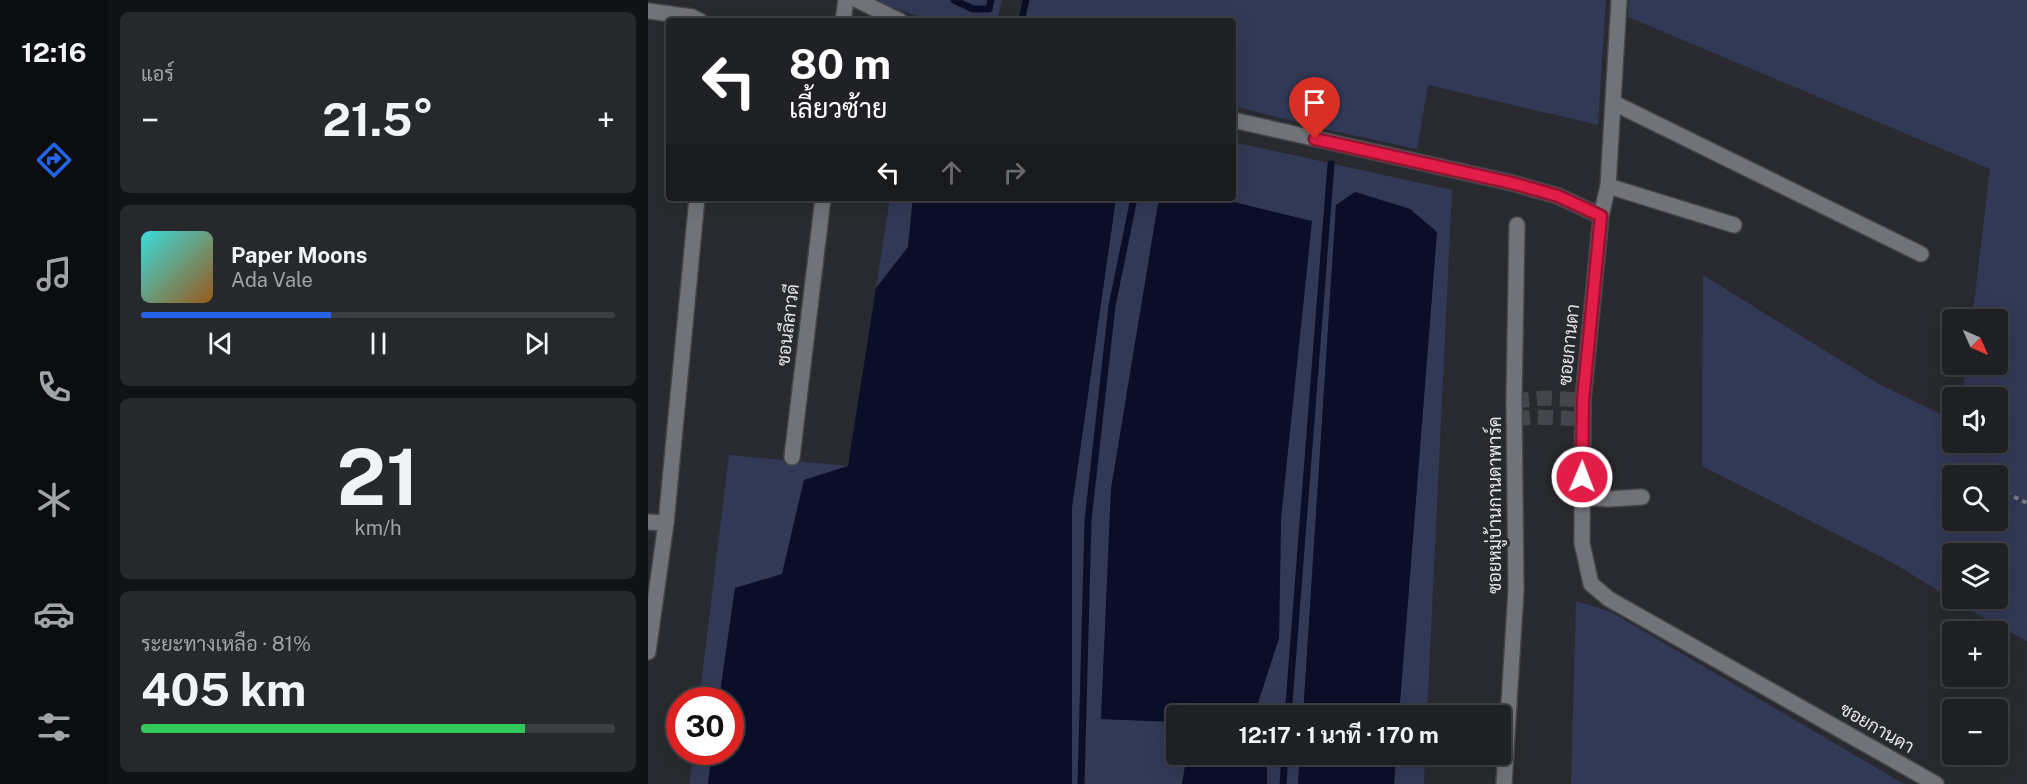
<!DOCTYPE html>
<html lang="th">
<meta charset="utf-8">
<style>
body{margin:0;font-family:"Public Sans",Sarabun,sans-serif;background:#26282b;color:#f1f3f6;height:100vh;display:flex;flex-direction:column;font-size:22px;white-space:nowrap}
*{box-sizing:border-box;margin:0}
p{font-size:20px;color:#a1a3a6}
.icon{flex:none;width:33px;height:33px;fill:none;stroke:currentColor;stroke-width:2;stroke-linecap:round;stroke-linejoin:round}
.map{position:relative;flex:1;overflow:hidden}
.drawer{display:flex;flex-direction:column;gap:12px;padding:12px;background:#101213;width:540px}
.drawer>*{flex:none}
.guide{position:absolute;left:18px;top:18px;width:570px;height:183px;border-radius:6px;box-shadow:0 6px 24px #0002,0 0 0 2px #3c3e41;background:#202124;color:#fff;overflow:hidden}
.needle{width:39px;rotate:135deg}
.fabs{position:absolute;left:1294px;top:309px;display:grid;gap:12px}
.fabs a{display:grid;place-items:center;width:66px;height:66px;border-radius:6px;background:#1e2023;box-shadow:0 6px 24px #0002,0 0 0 2px #3c3e41;font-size:30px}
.speed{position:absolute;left:18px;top:687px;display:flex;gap:12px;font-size:30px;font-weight:700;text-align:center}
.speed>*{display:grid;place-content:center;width:78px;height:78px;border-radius:50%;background:#1e2023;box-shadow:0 6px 24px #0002,0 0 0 2px #3c3e41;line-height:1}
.speed .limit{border:9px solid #d22;background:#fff;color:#111}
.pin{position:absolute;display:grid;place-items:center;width:51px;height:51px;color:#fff;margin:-62px -26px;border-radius:50% 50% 50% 0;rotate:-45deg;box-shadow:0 0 6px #0007}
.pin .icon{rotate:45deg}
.me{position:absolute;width:66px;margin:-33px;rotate:1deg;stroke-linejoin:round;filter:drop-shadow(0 0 4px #0008)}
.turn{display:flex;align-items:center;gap:21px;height:126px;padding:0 24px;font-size:27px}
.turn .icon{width:78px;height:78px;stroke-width:2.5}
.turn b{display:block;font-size:42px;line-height:51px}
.lanes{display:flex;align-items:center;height:57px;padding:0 24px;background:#0003;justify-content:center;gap:30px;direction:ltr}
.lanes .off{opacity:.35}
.big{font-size:45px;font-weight:700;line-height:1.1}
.drawer .tile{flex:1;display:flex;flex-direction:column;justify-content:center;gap:9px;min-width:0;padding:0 21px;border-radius:9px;background:#26282b}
.drawer .dial{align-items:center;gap:0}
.dial b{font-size:78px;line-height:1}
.song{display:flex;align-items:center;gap:18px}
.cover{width:72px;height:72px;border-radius:9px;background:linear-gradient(135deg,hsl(180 70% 55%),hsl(30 70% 35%))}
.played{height:6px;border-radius:3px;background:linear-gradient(90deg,#2563eb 40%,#3c3e41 40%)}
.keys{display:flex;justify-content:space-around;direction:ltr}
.heat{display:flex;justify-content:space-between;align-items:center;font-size:33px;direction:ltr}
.charge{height:9px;border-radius:4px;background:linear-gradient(90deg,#34c759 81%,#3c3e41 0)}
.trip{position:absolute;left:518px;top:705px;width:345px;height:60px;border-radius:6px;background:#1e2023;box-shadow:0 6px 24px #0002,0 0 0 2px #3c3e41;font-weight:700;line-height:60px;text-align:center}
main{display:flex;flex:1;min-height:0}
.tab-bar{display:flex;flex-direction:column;width:108px;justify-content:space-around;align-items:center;background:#0c0d0e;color:#a1a3a6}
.tab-bar .icon{width:42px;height:42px}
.tab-bar .active{color:#2563eb}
.tab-bar b{font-size:27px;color:#f1f3f6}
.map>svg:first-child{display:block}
.green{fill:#323956;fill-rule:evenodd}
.water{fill:#0a0e29}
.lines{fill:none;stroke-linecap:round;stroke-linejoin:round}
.stream{stroke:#0a0e29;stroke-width:7}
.minor-tunnel{stroke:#44464b;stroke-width:15;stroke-dasharray:15 8;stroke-linecap:butt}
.minor-casing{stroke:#44454a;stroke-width:18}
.path{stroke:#7a7c80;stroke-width:4;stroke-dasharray:4.5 4.5;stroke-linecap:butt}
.minor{stroke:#717379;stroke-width:15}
.route-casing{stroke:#92132f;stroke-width:15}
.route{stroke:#e11d48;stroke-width:10}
.labels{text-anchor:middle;stroke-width:6;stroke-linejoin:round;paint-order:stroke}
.street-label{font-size:18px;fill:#e5e6ea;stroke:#282a2f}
</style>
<main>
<nav class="tab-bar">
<b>12:16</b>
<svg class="icon active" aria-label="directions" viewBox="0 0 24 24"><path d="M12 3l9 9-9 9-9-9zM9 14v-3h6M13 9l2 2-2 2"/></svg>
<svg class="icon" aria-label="music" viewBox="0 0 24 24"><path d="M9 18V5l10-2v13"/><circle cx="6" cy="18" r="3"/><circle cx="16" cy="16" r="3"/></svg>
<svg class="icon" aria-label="phone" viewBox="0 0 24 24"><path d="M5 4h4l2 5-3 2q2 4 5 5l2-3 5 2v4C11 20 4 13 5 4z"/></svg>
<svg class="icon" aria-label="climate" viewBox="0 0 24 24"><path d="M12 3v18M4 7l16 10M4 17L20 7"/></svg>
<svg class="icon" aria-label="car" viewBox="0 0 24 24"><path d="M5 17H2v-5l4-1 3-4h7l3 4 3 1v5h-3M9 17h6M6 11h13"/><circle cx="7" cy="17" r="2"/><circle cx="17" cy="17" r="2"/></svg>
<svg class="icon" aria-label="filters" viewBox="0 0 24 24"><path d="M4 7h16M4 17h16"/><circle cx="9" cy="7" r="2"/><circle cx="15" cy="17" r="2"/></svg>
</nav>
<section class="drawer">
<div class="tile"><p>แอร์</p>
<div class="heat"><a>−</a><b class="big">21.5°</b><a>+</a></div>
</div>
<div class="tile">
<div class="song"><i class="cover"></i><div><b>Paper Moons</b><p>Ada Vale</p></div></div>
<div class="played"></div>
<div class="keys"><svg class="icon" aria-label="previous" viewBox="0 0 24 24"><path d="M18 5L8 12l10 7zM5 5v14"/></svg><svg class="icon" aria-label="pause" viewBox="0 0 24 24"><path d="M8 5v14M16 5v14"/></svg><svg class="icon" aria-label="next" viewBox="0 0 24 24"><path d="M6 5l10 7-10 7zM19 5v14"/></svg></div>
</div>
<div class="tile dial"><b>21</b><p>km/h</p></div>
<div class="tile"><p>ระยะทางเหลือ · 81%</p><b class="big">405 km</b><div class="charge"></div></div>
</section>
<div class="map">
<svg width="1379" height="784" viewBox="0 0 1379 784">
<rect width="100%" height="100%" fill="#282a2f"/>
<g class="green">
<path d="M224,0H354L349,21H283Z"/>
<path d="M374,0H958L950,125L780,85L769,149L676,129L585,106V21H368Z"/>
<path d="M981,0H1379V641L1322,610L1245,563L1054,466L1055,275L1231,384L1305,420V442H1350V398L1314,397L1318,365L1350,364V320L1324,319L1342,169L980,17ZM1305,476H1350V520H1305ZM1305,554H1350V598H1305Z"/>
<path d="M585,142L804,190L779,715H751L789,232L762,209L707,192L688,205L655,715H606L631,638L633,518L663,221L581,201L580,198H585Z"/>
<path d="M242,198H265L260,247L228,288Z"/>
<path d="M468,198H511L463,489L453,719L528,722V754L539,755L534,784H424V507Z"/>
<path d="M81,455L200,466L156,480L134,575L87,588L71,700H51Z"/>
<path d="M928,601L963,612L1256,784H923Z"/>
<path d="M45,752H64L60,784H41Z"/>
<path d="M619,755H652L650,784H619Z"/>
<path d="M748,755H777L776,784H746Z"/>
</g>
<g class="water">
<path d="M707,192L762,209L789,232L751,715H655L688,205Z"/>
<path d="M265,198H468L424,507V784H60L64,752H82V700H71L87,588L134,574L156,480L200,466L228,288L260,247Z"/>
<path d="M511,198H580L581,201L664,221L633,518L631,638L606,715L528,716V722L453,719L463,489Z"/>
<path d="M539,755H619V784H534Z"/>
<path d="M652,755H748L746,784H650Z"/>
</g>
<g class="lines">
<g class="stream">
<path d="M306,0L325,9H341L343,0"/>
<path d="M373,21L378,0"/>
<path d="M640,716L683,164"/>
<path d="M433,784L440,520L464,306L486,198"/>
<path d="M635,784L637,754"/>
</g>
<g class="minor-tunnel">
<path d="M866,401L897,398L935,400"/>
<path d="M867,419L885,417L935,419"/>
</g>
<g class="minor-casing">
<g id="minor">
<path d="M209,0L252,21"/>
<path d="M971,0L960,186L953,216L935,400L934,543L943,584L961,599L1288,784"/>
<path d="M0,11L44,17L52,21"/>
<path d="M195,21L198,0"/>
<path d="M966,103L1273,254"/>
<path d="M585,120L864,183L910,196L953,216"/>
<path d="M960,186L1086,225"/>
<path d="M144,457L175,198"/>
<path d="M934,497L960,499L994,497"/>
<path d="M0,522L18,523"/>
<path d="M0,652L18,523L49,198"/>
<path d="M856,784L868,590L866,401L869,225"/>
</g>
</g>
<path class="path" d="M1350,489L1379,503"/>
<use href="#minor" class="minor"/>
</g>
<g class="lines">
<g class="route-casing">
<path id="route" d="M667,139L864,183L910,196L953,216L935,400L934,477"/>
</g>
<use href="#route" class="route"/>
</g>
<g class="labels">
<g class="street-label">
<text transform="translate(140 325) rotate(-83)" y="6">ซอนลีลาวดี</text>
<text transform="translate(921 345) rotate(-84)" y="6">ซอยกานดา</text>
<text transform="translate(847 505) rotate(-90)" y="6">ซอยหมู่บ้านกานดาพาร์ค</text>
<text transform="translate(1229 728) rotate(30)" y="6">ซอยกานดา</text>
</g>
</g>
</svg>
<div class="fabs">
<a><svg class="needle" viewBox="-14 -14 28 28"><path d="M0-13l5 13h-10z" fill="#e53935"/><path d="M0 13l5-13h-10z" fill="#a1a3a6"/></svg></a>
<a><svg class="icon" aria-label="sound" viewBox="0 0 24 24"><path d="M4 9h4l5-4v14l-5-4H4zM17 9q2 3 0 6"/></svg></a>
<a><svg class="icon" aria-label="search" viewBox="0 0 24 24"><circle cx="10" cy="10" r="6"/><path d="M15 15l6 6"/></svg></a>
<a><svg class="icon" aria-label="layers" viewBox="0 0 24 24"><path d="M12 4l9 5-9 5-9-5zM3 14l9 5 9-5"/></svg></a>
<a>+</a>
<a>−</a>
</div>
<div class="speed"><div class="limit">30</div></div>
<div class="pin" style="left:667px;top:139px;background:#d93025"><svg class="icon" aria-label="arrive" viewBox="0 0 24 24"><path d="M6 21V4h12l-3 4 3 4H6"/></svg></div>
<svg class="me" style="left:934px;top:477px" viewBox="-20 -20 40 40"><circle r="17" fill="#e11d48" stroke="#fff" stroke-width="3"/><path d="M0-11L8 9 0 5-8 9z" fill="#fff"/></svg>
<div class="trip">12:17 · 1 นาที · 170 m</div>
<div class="guide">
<div class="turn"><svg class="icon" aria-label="left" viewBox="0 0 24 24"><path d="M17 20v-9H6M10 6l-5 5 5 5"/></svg><div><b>80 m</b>เลี้ยวซ้าย</div></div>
<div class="lanes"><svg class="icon" aria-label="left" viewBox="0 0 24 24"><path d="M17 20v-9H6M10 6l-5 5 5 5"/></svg><svg class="icon off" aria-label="ahead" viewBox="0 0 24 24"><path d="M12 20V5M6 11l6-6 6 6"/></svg><svg class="icon off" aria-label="right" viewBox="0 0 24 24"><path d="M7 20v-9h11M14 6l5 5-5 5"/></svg></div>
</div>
</div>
</main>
